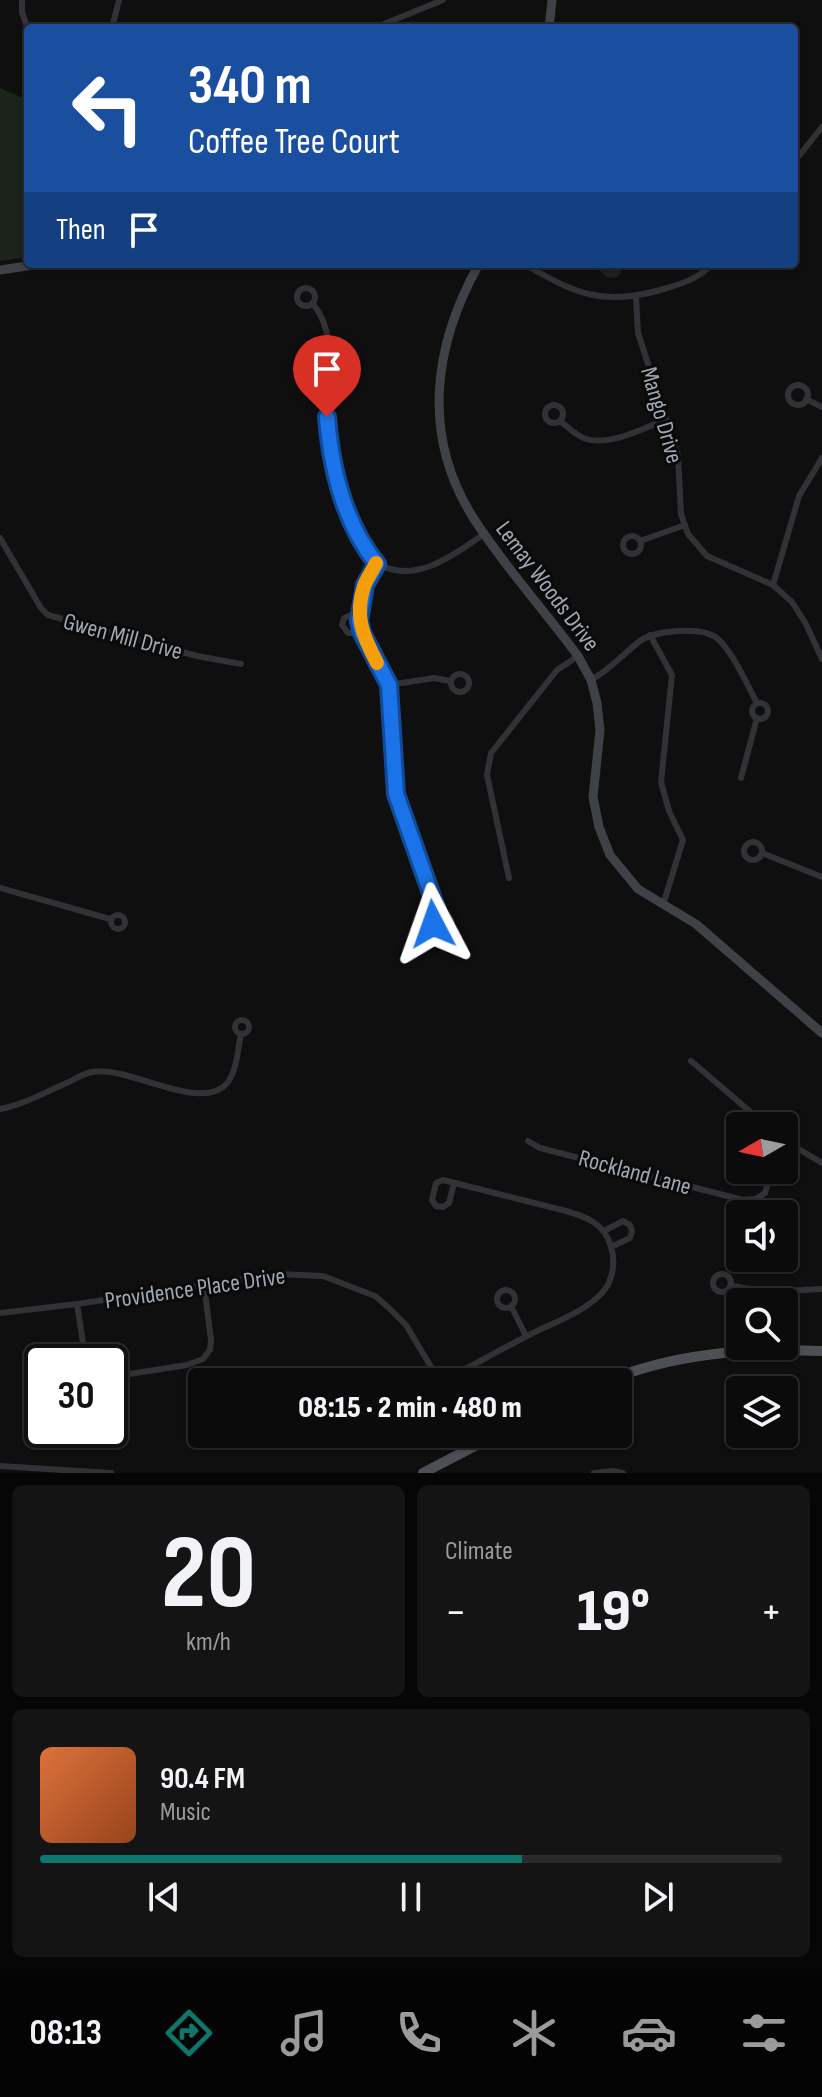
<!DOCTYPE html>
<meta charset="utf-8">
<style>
body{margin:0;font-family:"Sofia Sans Condensed",sans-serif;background:#141415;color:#f1f3f6;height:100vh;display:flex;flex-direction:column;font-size:30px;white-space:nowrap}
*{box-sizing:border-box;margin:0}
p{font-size:26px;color:#9a9b9d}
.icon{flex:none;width:44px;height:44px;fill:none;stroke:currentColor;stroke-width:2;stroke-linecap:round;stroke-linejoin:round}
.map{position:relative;height:1473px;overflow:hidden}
.side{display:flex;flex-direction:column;gap:12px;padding:12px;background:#060607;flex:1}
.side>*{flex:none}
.top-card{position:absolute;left:24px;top:24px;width:774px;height:244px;border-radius:8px;box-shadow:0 2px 6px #0004,0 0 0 2px #2b2b2d;background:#1a4fa0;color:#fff;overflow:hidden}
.needle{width:52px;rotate:261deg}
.tools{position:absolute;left:726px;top:1112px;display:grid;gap:16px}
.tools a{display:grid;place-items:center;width:72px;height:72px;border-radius:8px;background:#0b0b0c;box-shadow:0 2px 6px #0004,0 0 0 2px #2b2b2d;font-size:40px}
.speed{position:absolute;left:24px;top:1344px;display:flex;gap:16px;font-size:40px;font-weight:700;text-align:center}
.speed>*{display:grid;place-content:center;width:104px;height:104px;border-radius:50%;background:#0b0b0c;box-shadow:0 2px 6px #0004,0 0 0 2px #2b2b2d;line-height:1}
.speed .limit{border:4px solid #111;border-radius:12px;background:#fff;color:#111}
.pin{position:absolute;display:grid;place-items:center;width:68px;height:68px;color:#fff;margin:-82px -34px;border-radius:50% 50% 50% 0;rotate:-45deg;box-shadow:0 0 8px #0007}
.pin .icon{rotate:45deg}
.me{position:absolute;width:88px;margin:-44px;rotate:356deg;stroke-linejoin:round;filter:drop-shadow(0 0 6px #0008)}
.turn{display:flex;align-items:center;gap:28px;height:168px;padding:0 32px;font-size:36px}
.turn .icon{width:104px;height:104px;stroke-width:2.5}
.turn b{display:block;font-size:56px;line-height:68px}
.then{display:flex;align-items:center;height:76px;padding:0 32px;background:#0003;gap:16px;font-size:30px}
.big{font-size:60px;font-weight:800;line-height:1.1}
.side .card{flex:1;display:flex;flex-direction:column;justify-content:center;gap:12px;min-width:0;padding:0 28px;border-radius:12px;background:#141415}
.side .dial{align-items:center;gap:0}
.dial b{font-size:104px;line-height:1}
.song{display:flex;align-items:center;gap:24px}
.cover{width:96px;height:96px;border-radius:12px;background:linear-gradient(135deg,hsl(20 70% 55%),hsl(20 70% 35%))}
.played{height:8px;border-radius:4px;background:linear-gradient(90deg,#0f766e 65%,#2b2b2d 65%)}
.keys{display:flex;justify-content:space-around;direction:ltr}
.heat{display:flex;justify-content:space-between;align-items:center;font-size:44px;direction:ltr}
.side .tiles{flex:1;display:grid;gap:12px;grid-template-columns:1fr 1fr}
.card:last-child{grid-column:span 2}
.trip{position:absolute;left:188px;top:1368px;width:444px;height:80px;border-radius:8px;background:#0b0b0c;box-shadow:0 2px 6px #0004,0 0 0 2px #2b2b2d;font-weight:800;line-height:80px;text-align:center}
.tabs{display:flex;height:128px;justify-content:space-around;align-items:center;background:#040405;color:#9a9b9d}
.tabs .icon{width:56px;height:56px}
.tabs .active{color:#0f766e}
.tabs b{font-size:36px;color:#f1f3f6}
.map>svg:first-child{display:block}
.green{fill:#1c231b}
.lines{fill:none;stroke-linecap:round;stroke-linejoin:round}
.street{stroke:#303235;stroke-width:6}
.secondary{stroke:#3e4145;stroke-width:9}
.primary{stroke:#4c4f54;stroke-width:10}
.route-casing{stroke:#114b97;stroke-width:20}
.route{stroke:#1a73e8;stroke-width:14}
.slow{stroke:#f59e0b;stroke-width:14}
.labels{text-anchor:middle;stroke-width:6;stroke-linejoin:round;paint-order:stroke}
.street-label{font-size:24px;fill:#a0a9b1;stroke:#0a0a0b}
</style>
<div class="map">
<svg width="822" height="1473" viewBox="0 0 822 1473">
<rect width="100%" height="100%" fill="#0f0f10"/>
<g class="green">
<path d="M0,88L28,100V257L0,261Z"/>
<path d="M592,264H621V272L618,277L608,278Z"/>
</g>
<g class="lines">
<g class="street">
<path d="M22,0V12L28,30"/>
<path d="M112,28L119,0"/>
<path d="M374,28L443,0"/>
<path d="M794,162L822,127"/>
<path d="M524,264C576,294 603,307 664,289C681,284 700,278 712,264"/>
<circle cx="306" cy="297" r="9"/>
<path d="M636,297L638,333L678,456L681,514L688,534L707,556L773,585L792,602L806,624L822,659"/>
<path d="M313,304C339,335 326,379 327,417C327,446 335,472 344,500C350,519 359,554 378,564C416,585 455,554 484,534"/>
<circle cx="798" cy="395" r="10"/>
<path d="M806,399L822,407"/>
<circle cx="554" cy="414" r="9"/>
<path d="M560,421C568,427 576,436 586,439C611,446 642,429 665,420"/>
<circle cx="632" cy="545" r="9"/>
<path d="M0,538L41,608L48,615L197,656L241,664"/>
<path d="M640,541L685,525"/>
<path d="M377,564L365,585L359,621L362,633L389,685L396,794L439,916"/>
<path d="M773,585L799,496L822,458"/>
<path d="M359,612L344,618L342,625L348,633H362"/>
<path d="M650,635L672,675L661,782L669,811L683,840L663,905"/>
<circle cx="460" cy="683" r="9"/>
<path d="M591,680C610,670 623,654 640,641C655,630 703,626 718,639C732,651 748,686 757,703"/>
<path d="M389,685L434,678L450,681"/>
<circle cx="760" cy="711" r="8"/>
<path d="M741,778L757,718"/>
<circle cx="753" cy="851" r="9"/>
<path d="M762,853L822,877"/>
<path d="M509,878L487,775L491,753L557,670L578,656"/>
<path d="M0,888L110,919"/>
<circle cx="118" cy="922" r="7"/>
<circle cx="443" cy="924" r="9"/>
<circle cx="242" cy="1027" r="7"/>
<path d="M691,1061L767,1126"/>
<path d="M0,1109C24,1105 47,1091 69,1082C76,1078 85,1073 92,1072C129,1065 203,1115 228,1082C237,1070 238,1048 241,1034"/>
<path d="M784,1140L822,1163"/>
<path d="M528,1141L540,1148L743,1200L756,1199L765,1193L772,1170"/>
<path d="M604,1231L623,1221L630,1225L632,1231L630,1238L611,1247"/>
<circle cx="722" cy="1283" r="9"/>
<path d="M732,1286L768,1292L822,1289"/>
<circle cx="506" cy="1299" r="9"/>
<path d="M77,1304L86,1362"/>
<path d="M511,1306L526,1336"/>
<path d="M0,1313L77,1304L278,1274L323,1276L375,1296L389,1308L406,1325L440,1382"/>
<path d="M110,1377L187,1365L203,1359L210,1350L211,1340L204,1285"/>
<path d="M441,1382C470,1367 498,1351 527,1336C552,1323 583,1313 602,1293C613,1281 616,1262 611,1247C605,1224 587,1217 566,1211L443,1180L436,1183L432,1200L436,1206L443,1207L449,1203L454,1183"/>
<path d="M303,1434L305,1441L314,1444L320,1441L322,1434"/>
<path d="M330,1434H332"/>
<path d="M461,1434L469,1449"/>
<path d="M0,1466L111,1473"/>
<path d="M594,1473L613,1471L623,1473"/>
</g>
<g class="secondary">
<path d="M549,28L552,0"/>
<path d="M479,264C433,346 421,436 474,519C505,567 544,610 578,656L591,680L597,703L600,730L593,797L599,827L610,855L638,889L696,924L822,1033"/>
<path d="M0,270L40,264"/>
</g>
<g class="primary">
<path d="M604,1382C675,1353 745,1348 822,1351"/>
<path d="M423,1473L498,1434"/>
</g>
</g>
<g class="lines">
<g class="route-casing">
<path id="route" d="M327,417C331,468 344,523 377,564L365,585L359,621L362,633L389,685L396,794L439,916L433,924"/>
</g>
<use href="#route" class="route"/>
<path class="slow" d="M376,563C373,570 367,578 364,586C354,616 363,636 377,663"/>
</g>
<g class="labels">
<g class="street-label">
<text transform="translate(662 415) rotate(74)" y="8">Mango Drive</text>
<text transform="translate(548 586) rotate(53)" y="8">Lemay Woods Drive</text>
<text transform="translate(123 636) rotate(15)" y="8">Gwen Mill Drive</text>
<text transform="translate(635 1172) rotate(15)" y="8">Rockland Lane</text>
<text transform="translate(195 1288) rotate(-8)" y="8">Providence Place Drive</text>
</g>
</g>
</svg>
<div class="tools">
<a><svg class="needle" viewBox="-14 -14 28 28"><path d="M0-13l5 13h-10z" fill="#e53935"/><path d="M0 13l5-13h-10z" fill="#9a9b9d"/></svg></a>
<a><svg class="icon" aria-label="sound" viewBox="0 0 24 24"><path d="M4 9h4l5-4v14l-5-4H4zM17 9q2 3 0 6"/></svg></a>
<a><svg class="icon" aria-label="search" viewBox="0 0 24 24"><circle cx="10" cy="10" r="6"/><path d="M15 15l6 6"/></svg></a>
<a><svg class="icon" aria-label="layers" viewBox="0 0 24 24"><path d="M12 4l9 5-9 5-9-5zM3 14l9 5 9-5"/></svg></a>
</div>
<div class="speed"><div class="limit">30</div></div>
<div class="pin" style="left:327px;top:417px;background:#d93025"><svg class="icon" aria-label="arrive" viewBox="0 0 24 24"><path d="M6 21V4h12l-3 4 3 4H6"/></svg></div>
<svg class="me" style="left:433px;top:924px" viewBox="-20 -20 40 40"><path d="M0-17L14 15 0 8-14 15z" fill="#1a73e8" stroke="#fff" stroke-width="4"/></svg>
<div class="trip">08:15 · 2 min · 480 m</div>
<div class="top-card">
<div class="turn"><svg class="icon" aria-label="left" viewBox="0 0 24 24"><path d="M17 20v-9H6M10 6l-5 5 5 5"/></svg><div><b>340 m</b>Coffee Tree Court</div></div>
<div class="then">Then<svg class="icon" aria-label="arrive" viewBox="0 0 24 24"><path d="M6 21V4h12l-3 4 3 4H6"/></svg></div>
</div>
</div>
<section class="side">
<div class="tiles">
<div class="card dial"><b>20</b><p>km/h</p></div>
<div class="card"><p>Climate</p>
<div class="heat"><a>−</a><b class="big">19°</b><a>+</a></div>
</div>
<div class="card">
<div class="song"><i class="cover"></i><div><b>90.4 FM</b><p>Music</p></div></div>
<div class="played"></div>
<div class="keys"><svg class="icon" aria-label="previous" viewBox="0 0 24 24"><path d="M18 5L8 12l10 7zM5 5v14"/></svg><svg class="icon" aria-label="pause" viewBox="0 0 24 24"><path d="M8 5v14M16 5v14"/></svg><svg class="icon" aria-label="next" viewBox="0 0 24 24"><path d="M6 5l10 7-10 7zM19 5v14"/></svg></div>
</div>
</div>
</section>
<nav class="tabs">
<b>08:13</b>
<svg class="icon active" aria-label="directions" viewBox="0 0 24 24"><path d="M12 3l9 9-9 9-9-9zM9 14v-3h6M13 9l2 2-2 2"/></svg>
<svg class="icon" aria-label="music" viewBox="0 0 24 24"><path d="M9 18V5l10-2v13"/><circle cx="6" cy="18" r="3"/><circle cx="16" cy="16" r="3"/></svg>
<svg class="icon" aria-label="phone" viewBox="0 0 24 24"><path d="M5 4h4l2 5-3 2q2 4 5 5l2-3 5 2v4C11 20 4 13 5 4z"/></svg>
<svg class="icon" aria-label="climate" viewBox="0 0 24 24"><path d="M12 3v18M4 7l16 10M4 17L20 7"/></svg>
<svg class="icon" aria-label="car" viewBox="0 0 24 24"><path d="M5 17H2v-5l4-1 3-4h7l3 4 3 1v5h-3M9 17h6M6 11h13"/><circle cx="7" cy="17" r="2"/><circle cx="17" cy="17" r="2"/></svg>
<svg class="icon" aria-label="filters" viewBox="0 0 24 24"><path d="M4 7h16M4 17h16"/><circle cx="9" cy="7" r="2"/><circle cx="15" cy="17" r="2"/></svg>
</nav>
